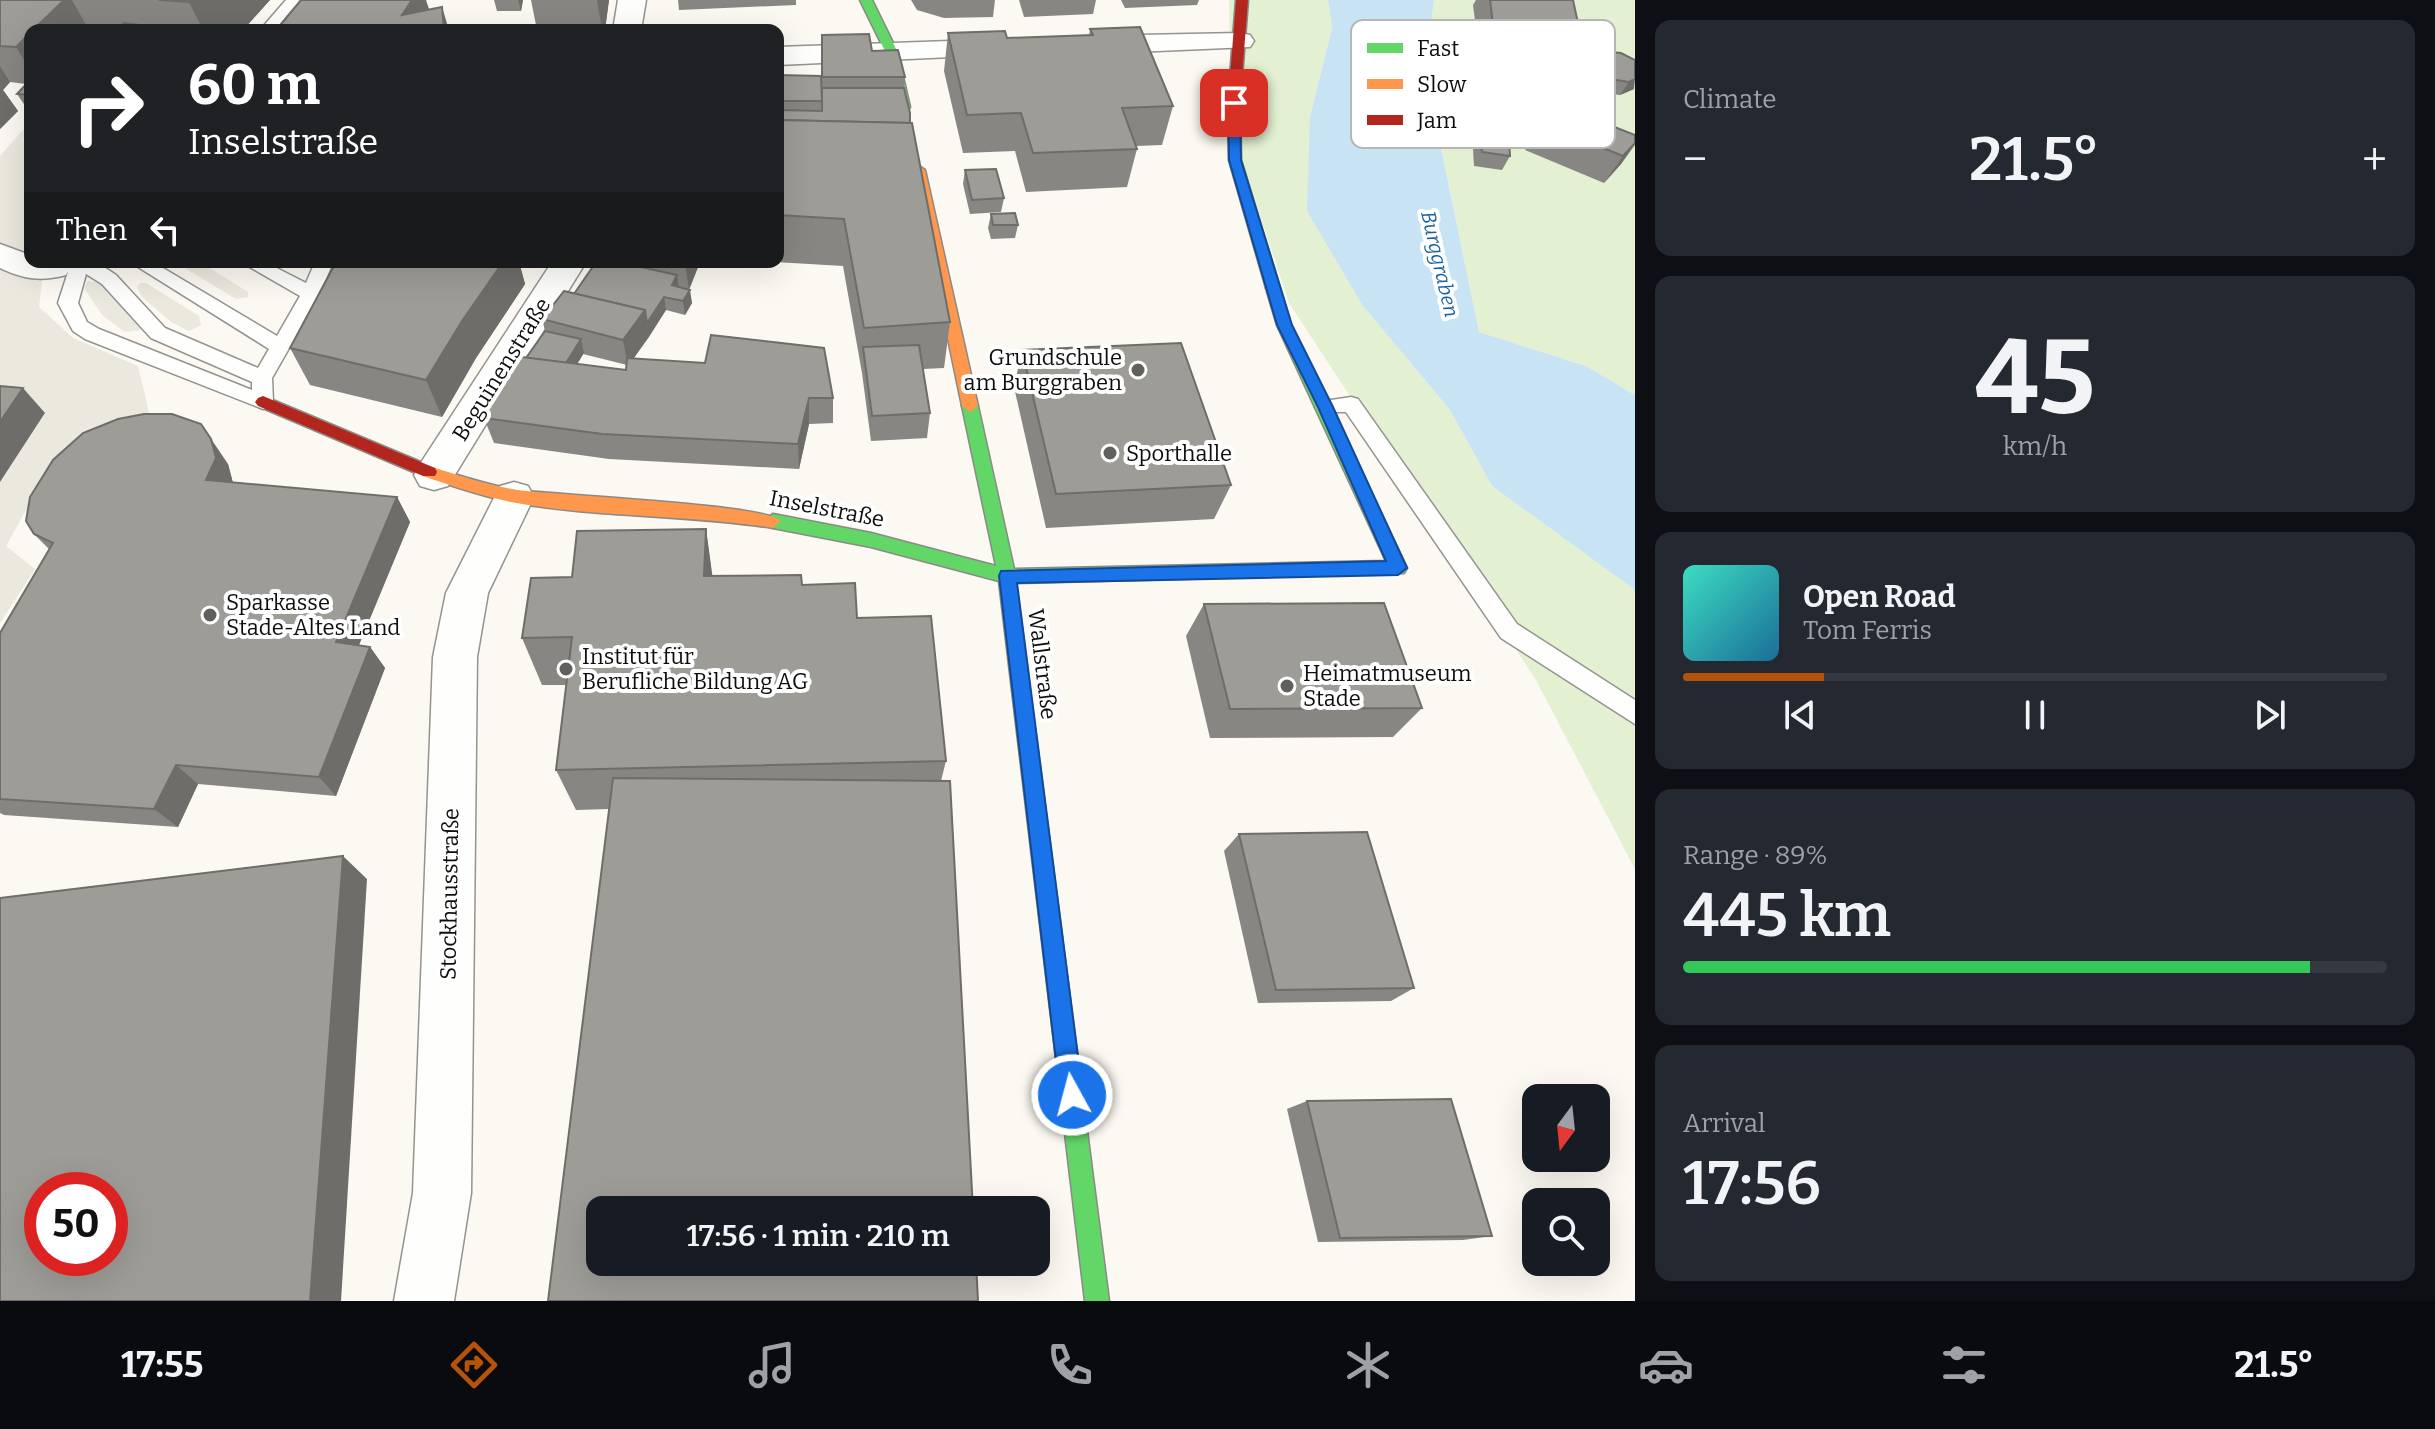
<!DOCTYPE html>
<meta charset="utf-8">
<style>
body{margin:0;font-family:Bitter,serif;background:#242831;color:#f1f3f6;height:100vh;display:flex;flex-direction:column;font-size:30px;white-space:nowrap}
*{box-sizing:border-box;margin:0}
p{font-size:26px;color:#9ea1a6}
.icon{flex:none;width:44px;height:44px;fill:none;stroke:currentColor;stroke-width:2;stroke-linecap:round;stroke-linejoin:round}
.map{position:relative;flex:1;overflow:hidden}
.drawer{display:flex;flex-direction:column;gap:20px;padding:20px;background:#0d0f14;width:800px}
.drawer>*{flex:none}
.hud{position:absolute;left:24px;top:24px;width:760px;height:244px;border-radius:16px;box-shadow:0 8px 32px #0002;background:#202124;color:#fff;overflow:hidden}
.needle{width:52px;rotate:195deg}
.fabs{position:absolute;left:1522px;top:1084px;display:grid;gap:16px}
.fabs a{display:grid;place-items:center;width:88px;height:88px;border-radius:16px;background:#171b24;box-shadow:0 8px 32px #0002;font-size:40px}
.speed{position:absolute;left:24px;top:1172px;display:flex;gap:16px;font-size:40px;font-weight:700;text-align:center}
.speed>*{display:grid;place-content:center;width:104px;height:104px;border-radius:50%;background:#171b24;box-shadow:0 8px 32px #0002;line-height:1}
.speed .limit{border:12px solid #d22;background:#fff;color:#111}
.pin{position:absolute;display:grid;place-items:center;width:68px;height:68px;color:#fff;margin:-34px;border-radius:16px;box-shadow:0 4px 12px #0006}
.me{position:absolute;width:88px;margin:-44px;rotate:353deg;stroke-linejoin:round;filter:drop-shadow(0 0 6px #0008)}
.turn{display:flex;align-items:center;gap:28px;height:168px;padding:0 32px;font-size:36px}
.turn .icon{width:104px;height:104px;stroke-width:2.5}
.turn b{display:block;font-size:56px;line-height:68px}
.then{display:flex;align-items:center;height:76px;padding:0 32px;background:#0003;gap:16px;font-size:30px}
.big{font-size:60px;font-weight:600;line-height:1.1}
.drawer .widget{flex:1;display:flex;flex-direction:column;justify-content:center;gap:12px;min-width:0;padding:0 28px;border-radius:16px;background:#242831}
.drawer .dial{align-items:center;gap:0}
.dial b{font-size:104px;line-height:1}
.song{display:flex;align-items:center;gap:24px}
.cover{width:96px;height:96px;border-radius:12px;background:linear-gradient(135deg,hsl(170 70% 55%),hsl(200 70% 35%))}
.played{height:8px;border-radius:4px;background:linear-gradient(90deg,#b45309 20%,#363941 20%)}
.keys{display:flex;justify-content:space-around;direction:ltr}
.heat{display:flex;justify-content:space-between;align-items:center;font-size:44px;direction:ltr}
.charge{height:12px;border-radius:6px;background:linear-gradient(90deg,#34c759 89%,#363941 0)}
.trip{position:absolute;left:586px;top:1196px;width:464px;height:80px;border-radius:16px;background:#171b24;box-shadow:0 8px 32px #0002;font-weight:600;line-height:80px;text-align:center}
.tabs{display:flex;height:128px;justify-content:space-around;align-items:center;background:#090b0e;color:#9ea1a6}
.tabs .icon{width:56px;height:56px}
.tabs .active{color:#b45309}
.tabs b{font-size:36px;color:#f1f3f6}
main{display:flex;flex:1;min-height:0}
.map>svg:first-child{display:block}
.green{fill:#e3f0d1}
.plaza{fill:#ebe8dd}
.water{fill:#c8e4f4}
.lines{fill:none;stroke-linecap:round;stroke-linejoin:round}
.lane-casing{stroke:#949390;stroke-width:3}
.street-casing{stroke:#949390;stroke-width:3}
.fast-casing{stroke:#8b8a86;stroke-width:3}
.slow-casing{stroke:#8b8a86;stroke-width:3}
.jam-casing{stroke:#8b8a86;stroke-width:3}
.lane{fill:#fefefd;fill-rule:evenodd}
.street{fill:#fefefd;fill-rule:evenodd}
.fast{fill:#63d668;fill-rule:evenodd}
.slow{fill:#ff974d;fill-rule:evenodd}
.jam{fill:#b3261e;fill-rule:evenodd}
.wall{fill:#888682;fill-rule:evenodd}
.shaded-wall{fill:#6f6d6a}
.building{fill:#9e9c97;stroke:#6f6d6a;stroke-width:2;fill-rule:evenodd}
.route{fill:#1a73e8;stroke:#114b97;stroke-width:2}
.poi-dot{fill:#60605d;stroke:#fff;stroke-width:3}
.labels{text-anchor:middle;stroke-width:8;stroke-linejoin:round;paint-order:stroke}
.far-water-label{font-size:20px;font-style:italic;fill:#165f9f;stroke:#fff}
.poi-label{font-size:22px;fill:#0d0d0d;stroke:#fff;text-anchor:start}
.street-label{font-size:22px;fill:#0d0d0d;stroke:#fff}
.key{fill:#fff;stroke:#b6b6b6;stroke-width:2}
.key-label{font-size:22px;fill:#0d0d0d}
</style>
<main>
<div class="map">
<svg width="1635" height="1301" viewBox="0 0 1635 1301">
<rect width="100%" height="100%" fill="#fbf9f1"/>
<g class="green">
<path d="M1229,0H1328L1332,28L1310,117L1363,306L1450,410L1492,486L1635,590V869L1536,680L1289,303L1232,130Z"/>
<path d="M1434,0H1635V395L1586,366L1479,332L1441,148L1427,56Z"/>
</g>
<g class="plaza">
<path d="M24,129L30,130V262H58L42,281L39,307L73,338L138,366L154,433L35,494L6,546L35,569L0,623V482L45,414L0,410V156Z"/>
<path d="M175,262H200L248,292V297L236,299Z"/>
<path d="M88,281L100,283L141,326L140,330L125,332L102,315L84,288Z"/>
<path d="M140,283H146L199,316L201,325L189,331L171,322L142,297L137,287Z"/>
</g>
<path class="water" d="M1328,0H1434L1427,56L1441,148L1479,332L1586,366L1635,395V590L1492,486L1450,410L1363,306L1307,211L1310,117L1332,28Z"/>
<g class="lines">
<g class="lane-casing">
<g id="lane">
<path d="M59,262H90L104,267L116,275L165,328L258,368L269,349L130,262H153L277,336L300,296L241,262H265L306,283L315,262H333L320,294L272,378L273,402L270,407L263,409L85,339L73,331L58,303L68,272L59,270L57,266ZM86,274L102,284L151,338L252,382V390L99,329L87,322L78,303Z"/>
<path d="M1351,397L1358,399L1517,624L1635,700V724L1501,638L1346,412H1318L1315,407L1318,402Z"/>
</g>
</g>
<g class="street-casing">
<g id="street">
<path d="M286,0H315L289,30H260Z"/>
<path d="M618,0H646L641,30H613Z"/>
<path d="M1240,33L1250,35L1254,41L1250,47L1088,54L1078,51L1074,45L1078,39L1088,36Z"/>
<path d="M1007,39L1017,42L1021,48L1017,54L778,65V47Z"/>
<path d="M0,244L30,255V262H68L71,267L66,275C40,282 24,279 0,268Z"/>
<path d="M552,262H586L448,486L434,490L420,486L414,475L420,464Z"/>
<path d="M514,482L528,486L534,497L488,593L477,657L471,1193L454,1301H394L413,1193L433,657L446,593L500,486Z"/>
</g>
</g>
<g class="fast-casing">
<g id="fast">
<path d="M860,0H872L897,51L910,107L908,110L898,107L885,51Z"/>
<path d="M1273,283L1280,288L1291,325L1407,568L1404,573L1016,583L1109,1301H1085L999,581L871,547L773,528L765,521L773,514L871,533L996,566L962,406L970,400L978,406L1014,569L1386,561L1277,325L1266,288Z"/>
</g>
</g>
<g class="slow-casing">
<g id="slow">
<path d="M919,166L925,170L978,406L970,412L962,406L913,170Z"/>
<path d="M429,466C458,475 487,485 517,490C553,495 770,505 781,521L773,528C686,514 597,518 511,502C481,496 452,486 423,476L421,472L423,468Z"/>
</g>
</g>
<g class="jam-casing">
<g id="jam">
<path d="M1236,0H1248L1240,103L1241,160L1280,288L1273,293L1266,288L1229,160L1228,103Z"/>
<path d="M263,396L435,468L437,472L435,476H423L258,406L255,402L258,398Z"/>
</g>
</g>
<use href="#lane" class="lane"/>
<use href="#street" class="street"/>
<use href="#fast" class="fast"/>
<use href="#slow" class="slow"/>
<use href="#jam" class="jam"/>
</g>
<g class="wall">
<path d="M0,0H270L243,30H30V113L17,94L26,84L10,82L3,90L18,111L0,129Z"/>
<path d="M494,0H523L521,11H497Z"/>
<path d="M531,0H609L605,30H537Z"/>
<path d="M678,0H796V5L679,10Z"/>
<path d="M911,0H995L993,17L944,18L917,10Z"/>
<path d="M1019,0H1096L1093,14L1024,17Z"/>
<path d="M1121,0H1199L1197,5L1125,8Z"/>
<path d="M1476,0H1573L1586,60L1588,57L1621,53L1634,89L1620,95L1601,93L1582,83L1579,72L1570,87L1491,77L1492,81L1484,95L1446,90L1445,79L1452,65L1481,68L1473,5Z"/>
<path d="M1090,29L1173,106L1162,145L1136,146L1137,149L1127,187L1026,192L1015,151L963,153L944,71L948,33L1007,38L1089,36Z"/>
<path d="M822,35L872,51L905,77L904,88L910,123L950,322L944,368L923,369L930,413L927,438L871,441L862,373L843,266L775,262H778V75L821,76Z"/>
<path d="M1541,123L1635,135V145L1621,164L1604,183L1525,150Z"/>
<path d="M1481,135L1510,156L1502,170L1474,166L1473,149Z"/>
<path d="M965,170L1004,198L1001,212L970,214L963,184Z"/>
<path d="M991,214L1018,225L1015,238L991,239L988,228Z"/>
<path d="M336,262H519L525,284L476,358L442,417L310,385L290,348Z"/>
<path d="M596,262H700L689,289L692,303L685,315L666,310L634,358L833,398V423L809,424L799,469L609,459L494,443L484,418L545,331L542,319L574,294ZM583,354L627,365L626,370L577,364Z"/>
<path d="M1022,350L1231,485L1214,519L1046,528L1014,387Z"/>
<path d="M228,464L233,483L397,497L410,522L359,645L370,647L385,668L336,796L198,784L178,827L4,815L0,813V633L49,549L34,534Z"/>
<path d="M706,529L712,576L802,585L857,618L946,761L941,781L609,809L576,810L556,770L566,685H542L522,638L572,577Z"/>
<path d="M1204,604L1422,708L1393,737L1210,738L1186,636Z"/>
<path d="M1239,834L1414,988L1391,1001L1258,1003L1224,851Z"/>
<path d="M1307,1101L1492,1236L1463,1240L1318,1242L1287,1109Z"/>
</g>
<g class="shaded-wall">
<path d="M64,0H72L89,30H33Z"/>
<path d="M192,0H270L243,30H203L189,2Z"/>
<path d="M412,0H426L430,12L402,15Z"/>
<path d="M518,0H523L521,11Z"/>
<path d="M597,0H609L605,30H602Z"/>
<path d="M442,7L449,30H444Z"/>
<path d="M30,33V70L16,47Z"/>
<path d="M0,66L10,82L3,90L18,111L0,129Z"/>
<path d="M1635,79L1634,89L1620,95L1629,82Z"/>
<path d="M1635,143L1621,164L1604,183L1623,156Z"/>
<path d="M503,262H519L525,284L476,358L442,417L426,380L462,321Z"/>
<path d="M686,262H700L689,290L685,263Z"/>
<path d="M677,275L679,289L672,285Z"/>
<path d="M690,290L692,303L685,315L683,301Z"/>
<path d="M664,297L666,310L649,337L647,323Z"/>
<path d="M645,310L649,337L628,366L623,340Z"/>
<path d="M581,339L584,353L563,387L559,374Z"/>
<path d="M23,388L45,413L0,482V422Z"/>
<path d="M809,398V424L799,469L798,444Z"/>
<path d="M201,424L228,464L233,483L206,480Z"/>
<path d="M397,497L410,522L351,664L336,642Z"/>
<path d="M706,529L713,580L704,576Z"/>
<path d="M370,647L385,668L336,796L319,777Z"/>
<path d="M176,765L198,784L178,827L154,809Z"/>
<path d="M343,856L367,879L341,1301H310Z"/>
</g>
<g class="building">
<path d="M0,0H64L33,30H30V33L16,47L0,46Z"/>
<path d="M159,0H192L189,2Z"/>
<path d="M301,0H412L402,15L442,7L444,30H276Z"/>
<path d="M1490,0H1573L1586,60L1496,49Z"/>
<path d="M124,23L163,28L161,30H116Z"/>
<path d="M1140,27L1173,106L1122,108L1137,149L1033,153L1021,113L967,115L948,33L1005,31L1007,38L1093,35L1090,29Z"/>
<path d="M869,34L872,51L898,50L905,77H822V35Z"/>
<path d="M1601,51L1621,53L1635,60V79L1629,82L1610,79L1591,69L1588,57Z"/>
<path d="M778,75L821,76L822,101H778Z"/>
<path d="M30,80V95L17,94Z"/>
<path d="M822,88H904L910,113V123L778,120V110L822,111Z"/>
<path d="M1559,105L1635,135V143L1623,156L1541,123Z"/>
<path d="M778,120L912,123L950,322L864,328L844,219L778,215Z"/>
<path d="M1481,135L1509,139L1510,156L1482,152Z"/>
<path d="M996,169L1004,198L972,200L965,170Z"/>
<path d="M1015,213L1018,225H993L991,214Z"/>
<path d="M336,262H503L462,321L426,380L290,348Z"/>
<path d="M596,262H618L677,275L672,285L690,290L683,301L664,297L647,323L645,310L574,294Z"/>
<path d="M564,291L645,310L623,340L542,319Z"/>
<path d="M545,331L581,339L566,363L526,358Z"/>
<path d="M711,335L824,348L833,398H809L798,444L602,434L484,418L514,356L626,370L627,358L705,363Z"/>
<path d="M1181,343L1231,485L1056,494L1022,350Z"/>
<path d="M919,345L930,413L872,416L863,347Z"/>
<path d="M0,386L23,388L0,422Z"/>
<path d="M144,414H172L201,424L211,439L216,458L206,480L397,497L336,642L370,647L319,777L176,765L154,809L0,799V633L53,543L34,534L26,521L30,497L53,460L83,433L118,419Z"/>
<path d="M706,529L704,576L801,575L802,585L855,583L857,618L931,616L946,761L556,770L572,637L522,638L531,578L572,577L577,531Z"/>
<path d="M1384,603L1422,708L1230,709L1204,604Z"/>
<path d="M613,778L950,781L973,1210H600V1262H976L978,1301H548Z"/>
<path d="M1367,832L1414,988L1276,990L1239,834Z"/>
<path d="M343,856L310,1301H0V898ZM42,1190H110V1258H42Z"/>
<path d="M1451,1099L1492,1236L1340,1238L1307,1101Z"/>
</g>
<path class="route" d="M1234,99L1240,103L1241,160L1292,325L1333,407L1407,568L1398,575L1017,583L1083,1095L1080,1104L1072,1107L1064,1104L1060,1095L999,576L1001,571L1386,561L1318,407L1277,325L1229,160L1228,103Z"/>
<g class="poi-dot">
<circle cx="1138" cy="370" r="8"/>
<circle cx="1110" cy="453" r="8"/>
<circle cx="210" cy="615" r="8"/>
<circle cx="566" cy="669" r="8"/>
<circle cx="1287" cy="686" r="8"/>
</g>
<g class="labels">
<g class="far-water-label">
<text transform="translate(1440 264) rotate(77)" y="7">Burggraben</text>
</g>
<g class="poi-label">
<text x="1122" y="365" text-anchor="end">Grundschule<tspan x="1122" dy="25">am Burggraben</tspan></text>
<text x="1126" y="461">Sporthalle</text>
<text x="226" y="610">Sparkasse<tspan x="226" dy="25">Stade-Altes Land</tspan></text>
<text x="582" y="664">Institut für<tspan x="582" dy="25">Berufliche Bildung AG</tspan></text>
<text x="1303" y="681">Heimatmuseum<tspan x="1303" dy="25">Stade</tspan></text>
</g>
<g class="street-label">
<text transform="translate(501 369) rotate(-58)" y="8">Beguinenstraße</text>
<text transform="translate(827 508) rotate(11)" y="8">Inselstraße</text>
<text transform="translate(1043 664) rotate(83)" y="8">Wallstraße</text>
<text transform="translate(449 894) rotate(-89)" y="8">Stockhausstraße</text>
</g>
</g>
<rect x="1351" y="20" width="264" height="128" rx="12" class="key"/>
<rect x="1367" y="43" width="36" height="10" fill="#63d668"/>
<rect x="1367" y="79" width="36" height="10" fill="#ff974d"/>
<rect x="1367" y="115" width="36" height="10" fill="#b3261e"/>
<g class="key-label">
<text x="1417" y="56">Fast</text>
<text x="1417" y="92">Slow</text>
<text x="1417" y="128">Jam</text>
</g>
</svg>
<div class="fabs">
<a><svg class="needle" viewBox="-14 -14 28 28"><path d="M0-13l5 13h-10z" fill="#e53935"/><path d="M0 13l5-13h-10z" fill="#9ea1a6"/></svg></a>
<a><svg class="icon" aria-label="search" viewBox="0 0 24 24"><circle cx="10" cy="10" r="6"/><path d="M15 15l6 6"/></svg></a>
</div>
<div class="speed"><div class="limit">50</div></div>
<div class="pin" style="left:1234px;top:103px;background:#d93025"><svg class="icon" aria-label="arrive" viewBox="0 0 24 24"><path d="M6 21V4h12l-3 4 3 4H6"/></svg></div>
<svg class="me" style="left:1072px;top:1095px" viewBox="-20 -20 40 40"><circle r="17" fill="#1a73e8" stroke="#fff" stroke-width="3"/><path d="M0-11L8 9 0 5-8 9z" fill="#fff"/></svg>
<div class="trip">17:56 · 1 min · 210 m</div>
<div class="hud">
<div class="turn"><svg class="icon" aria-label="right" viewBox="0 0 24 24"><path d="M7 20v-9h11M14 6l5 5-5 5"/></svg><div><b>60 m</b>Inselstraße</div></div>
<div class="then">Then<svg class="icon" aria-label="left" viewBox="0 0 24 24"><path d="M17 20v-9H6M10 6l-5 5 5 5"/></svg></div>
</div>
</div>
<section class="drawer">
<div class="widget"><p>Climate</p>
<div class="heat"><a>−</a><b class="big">21.5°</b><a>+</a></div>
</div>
<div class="widget dial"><b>45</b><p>km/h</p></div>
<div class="widget">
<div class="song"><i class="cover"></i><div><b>Open Road</b><p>Tom Ferris</p></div></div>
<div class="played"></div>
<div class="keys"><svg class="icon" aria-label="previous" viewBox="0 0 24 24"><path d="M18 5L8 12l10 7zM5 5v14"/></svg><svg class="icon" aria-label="pause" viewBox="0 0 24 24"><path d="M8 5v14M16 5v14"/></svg><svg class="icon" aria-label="next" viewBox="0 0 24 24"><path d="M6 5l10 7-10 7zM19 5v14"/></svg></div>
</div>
<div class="widget"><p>Range · 89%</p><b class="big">445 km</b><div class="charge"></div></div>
<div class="widget"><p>Arrival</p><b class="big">17:56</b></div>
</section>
</main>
<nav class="tabs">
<b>17:55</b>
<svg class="icon active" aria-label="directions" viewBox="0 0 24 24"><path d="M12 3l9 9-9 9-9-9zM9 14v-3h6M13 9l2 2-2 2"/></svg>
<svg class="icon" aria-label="music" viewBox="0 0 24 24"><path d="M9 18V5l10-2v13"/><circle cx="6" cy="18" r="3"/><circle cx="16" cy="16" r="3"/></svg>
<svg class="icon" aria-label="phone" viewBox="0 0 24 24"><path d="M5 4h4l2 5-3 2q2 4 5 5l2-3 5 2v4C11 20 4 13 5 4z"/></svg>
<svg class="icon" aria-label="climate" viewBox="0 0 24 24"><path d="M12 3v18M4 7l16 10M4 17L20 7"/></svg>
<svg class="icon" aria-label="car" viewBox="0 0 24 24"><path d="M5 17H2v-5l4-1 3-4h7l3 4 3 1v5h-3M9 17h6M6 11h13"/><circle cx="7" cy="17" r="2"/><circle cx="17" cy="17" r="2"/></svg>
<svg class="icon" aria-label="filters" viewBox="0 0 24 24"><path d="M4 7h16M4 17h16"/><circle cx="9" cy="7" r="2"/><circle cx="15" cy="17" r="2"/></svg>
<b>21.5°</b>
</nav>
